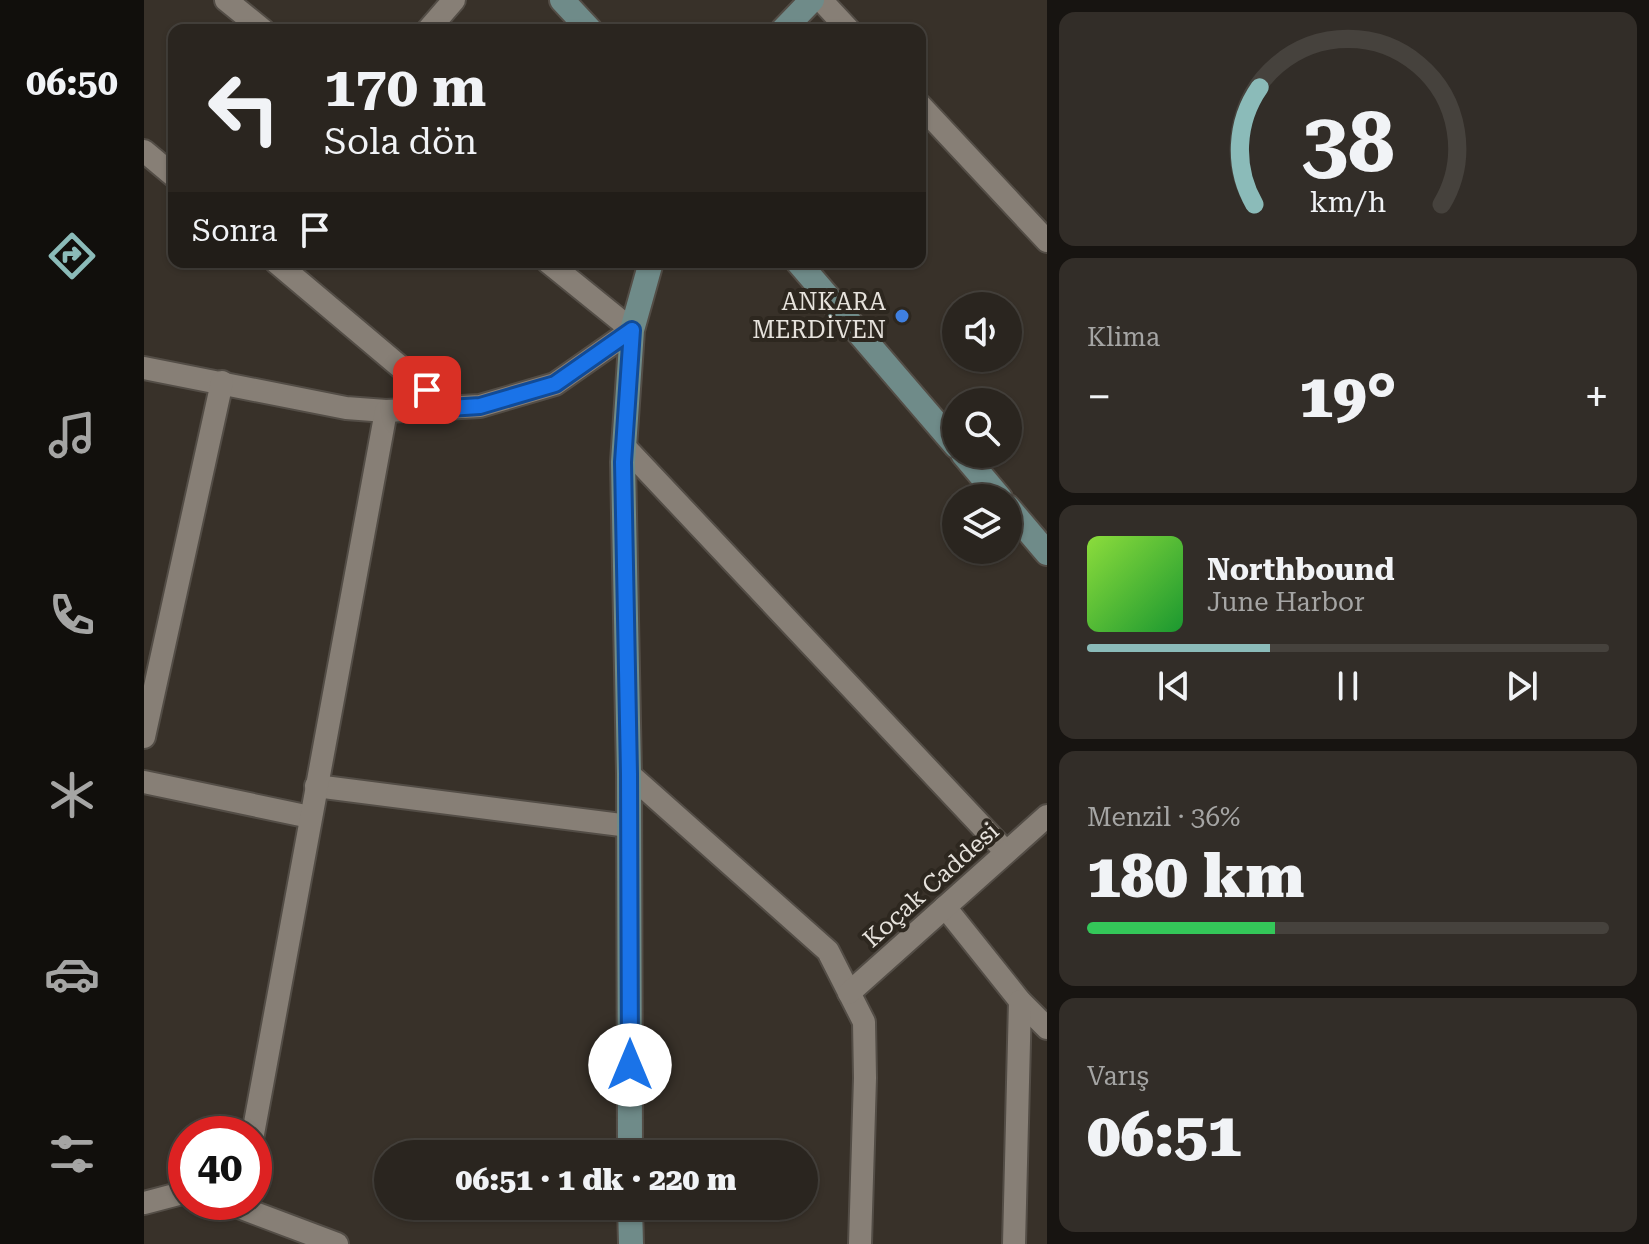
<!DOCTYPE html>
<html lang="tr">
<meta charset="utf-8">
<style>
body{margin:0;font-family:"Roboto Serif",serif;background:#322d28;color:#f1f3f6;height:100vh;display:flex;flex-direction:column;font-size:30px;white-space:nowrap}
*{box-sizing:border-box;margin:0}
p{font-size:26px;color:#a5a5a4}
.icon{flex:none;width:44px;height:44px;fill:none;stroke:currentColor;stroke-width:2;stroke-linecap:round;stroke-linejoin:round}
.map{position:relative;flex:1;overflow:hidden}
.side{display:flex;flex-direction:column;gap:12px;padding:12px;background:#171411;width:602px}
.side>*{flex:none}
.banner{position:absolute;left:24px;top:24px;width:758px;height:244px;border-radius:16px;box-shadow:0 2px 6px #0004,0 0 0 2px #46423d;background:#2a251f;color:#f1f3f6;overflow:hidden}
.controls{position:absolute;left:798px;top:292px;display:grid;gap:16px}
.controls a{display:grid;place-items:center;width:80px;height:80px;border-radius:50%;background:#2a251f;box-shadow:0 2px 6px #0004,0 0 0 2px #46423d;font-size:40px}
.speed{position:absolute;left:24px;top:1116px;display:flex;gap:16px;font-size:40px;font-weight:700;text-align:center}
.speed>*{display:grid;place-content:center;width:104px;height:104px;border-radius:50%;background:#2a251f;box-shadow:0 2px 6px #0004,0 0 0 2px #46423d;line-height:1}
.speed .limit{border:12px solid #d22;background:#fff;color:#111}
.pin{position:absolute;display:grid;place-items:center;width:68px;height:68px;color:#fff;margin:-34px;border-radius:16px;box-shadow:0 4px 12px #0006}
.me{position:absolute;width:88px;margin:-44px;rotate:0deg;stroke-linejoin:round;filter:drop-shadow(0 0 6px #0008)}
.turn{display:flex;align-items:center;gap:28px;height:168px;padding:0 24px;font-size:36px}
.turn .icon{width:104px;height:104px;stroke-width:2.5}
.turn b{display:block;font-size:56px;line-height:68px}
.then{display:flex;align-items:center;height:76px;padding:0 24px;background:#0003;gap:16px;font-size:30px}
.big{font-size:60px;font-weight:800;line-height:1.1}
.side .tile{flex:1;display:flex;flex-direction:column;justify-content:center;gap:12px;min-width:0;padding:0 28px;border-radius:16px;background:#322d28}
.side .dial{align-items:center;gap:0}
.dial svg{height:208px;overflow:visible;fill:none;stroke:#46423d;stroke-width:7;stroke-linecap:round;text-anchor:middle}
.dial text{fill:#f1f3f6;stroke:none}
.song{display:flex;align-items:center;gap:24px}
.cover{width:96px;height:96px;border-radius:12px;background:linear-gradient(135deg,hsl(90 70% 55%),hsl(130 70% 35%))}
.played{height:8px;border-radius:4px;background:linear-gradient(90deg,#8bbbb9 35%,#46423d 35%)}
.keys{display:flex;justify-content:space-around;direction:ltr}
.heat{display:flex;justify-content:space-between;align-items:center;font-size:44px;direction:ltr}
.charge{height:12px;border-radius:6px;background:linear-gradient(90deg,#34c759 36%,#46423d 0)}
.trip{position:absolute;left:230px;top:1140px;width:444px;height:80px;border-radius:40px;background:#2a251f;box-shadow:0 2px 6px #0004,0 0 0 2px #46423d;font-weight:800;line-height:80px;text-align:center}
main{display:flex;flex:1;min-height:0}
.menu{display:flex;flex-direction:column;width:144px;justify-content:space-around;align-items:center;background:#110f0c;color:#a5a5a4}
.menu .icon{width:56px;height:56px}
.menu .active{color:#8bbbb9}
.menu b{font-size:36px;color:#f1f3f6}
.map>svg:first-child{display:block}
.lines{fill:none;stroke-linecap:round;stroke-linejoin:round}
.street-casing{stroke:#534d46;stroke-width:26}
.secondary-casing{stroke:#534d46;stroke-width:28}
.street{stroke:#877f76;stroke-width:22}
.secondary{stroke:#6f8b89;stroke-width:24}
.route-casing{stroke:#114b97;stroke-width:20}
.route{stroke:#1a73e8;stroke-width:14}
.shop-dot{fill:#3f7fe0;stroke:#2d271f;stroke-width:3}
.labels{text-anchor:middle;stroke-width:8;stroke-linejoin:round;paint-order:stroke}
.poi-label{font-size:24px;fill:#e6e2dc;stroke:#2d271f;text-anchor:end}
.street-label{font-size:24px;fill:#e6e2dc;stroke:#2d271f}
</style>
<main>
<nav class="menu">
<b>06:50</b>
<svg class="icon active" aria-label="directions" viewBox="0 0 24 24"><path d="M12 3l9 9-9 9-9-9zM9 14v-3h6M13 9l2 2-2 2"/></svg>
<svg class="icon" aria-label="music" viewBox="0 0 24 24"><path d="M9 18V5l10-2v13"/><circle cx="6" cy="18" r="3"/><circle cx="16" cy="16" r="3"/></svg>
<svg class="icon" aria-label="phone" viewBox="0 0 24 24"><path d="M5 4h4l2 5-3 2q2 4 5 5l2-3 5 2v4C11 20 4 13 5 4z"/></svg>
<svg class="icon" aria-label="climate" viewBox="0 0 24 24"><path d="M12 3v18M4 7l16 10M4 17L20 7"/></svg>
<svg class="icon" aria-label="car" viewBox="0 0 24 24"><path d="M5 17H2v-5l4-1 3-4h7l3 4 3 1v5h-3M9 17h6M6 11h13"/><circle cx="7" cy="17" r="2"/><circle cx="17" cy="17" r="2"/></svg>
<svg class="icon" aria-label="filters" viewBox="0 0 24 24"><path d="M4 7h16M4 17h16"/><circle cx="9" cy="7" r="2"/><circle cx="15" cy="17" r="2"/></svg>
</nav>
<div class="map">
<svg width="903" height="1244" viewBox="0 0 903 1244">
<rect width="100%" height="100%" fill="#383129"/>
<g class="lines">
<g class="street-casing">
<g id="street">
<path d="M82,0L119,30"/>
<path d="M677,0L705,30"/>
<path d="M284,30L310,0"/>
<path d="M776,105L903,241"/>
<path d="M0,151L30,176"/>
<path d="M132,262L305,408"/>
<path d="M0,368L202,408L242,411L336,406L411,384L488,330L404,262"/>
<path d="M480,446L862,852"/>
<path d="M0,737L78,382"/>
<path d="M485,774L684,951L720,1022L721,1078L716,1244"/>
<path d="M0,782L166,817"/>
<path d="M172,786L485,826"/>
<path d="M801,907L876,1001L903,1028"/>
<path d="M705,993L903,816"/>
<path d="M109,1134L242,411"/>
<path d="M96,1202L95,1207L193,1244"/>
<path d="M0,1203L42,1192"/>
<path d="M870,1244L876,1001"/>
</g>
</g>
<g class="secondary-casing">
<g id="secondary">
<path d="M418,0L446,30"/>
<path d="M639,30L668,0"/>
<path d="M654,262L812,446"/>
<path d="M819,454L856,498"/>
<path d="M864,507L903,553"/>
<path d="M486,1154L485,774L479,462L488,330L507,262"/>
<path d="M486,1206L487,1244"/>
</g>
</g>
<use href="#street" class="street"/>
<use href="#secondary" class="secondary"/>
</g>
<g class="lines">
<g class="route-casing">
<path id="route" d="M283,390L305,408L336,406L411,384L488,330L479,462L485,774L486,1065"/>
</g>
<use href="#route" class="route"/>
</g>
<circle class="shop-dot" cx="758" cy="316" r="8"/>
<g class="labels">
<g class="poi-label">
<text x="742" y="310">ANKARA<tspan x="742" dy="28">MERDİVEN</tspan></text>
</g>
<g class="street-label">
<text transform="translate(787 885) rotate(-42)" y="8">Koçak Caddesi</text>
</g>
</g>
</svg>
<div class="controls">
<a><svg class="icon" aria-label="sound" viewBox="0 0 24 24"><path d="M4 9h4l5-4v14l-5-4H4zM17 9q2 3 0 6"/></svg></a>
<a><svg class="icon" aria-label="search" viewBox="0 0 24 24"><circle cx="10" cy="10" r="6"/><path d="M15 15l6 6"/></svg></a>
<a><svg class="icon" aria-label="layers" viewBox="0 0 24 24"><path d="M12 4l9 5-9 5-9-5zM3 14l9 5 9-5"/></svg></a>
</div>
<div class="speed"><div class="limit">40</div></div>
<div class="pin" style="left:283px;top:390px;background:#d93025"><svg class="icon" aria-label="arrive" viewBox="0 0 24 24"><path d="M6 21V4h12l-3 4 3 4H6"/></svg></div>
<svg class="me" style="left:486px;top:1065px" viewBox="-20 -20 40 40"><circle r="19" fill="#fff"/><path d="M0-13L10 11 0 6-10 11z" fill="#1a73e8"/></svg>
<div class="trip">06:51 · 1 dk · 220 m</div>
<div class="banner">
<div class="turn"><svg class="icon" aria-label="left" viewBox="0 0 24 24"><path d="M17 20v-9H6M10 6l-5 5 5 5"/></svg><div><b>170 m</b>Sola dön</div></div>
<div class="then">Sonra<svg class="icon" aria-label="arrive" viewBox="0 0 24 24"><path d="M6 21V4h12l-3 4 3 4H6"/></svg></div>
</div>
</div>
<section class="side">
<div class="tile dial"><svg viewBox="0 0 100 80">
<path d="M14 69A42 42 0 1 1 86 69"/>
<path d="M14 69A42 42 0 0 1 16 24" stroke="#8bbbb9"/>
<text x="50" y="56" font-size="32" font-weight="700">38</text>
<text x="50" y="72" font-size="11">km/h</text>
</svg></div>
<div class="tile"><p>Klima</p>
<div class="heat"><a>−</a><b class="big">19°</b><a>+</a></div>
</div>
<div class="tile">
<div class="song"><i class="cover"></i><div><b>Northbound</b><p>June Harbor</p></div></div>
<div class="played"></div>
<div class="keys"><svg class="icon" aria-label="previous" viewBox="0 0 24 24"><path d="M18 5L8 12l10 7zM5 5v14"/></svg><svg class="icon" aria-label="pause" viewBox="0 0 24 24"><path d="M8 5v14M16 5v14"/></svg><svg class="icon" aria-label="next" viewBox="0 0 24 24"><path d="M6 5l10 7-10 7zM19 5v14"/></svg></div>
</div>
<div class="tile"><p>Menzil · 36%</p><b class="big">180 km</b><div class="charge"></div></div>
<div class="tile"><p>Varış</p><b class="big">06:51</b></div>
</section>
</main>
